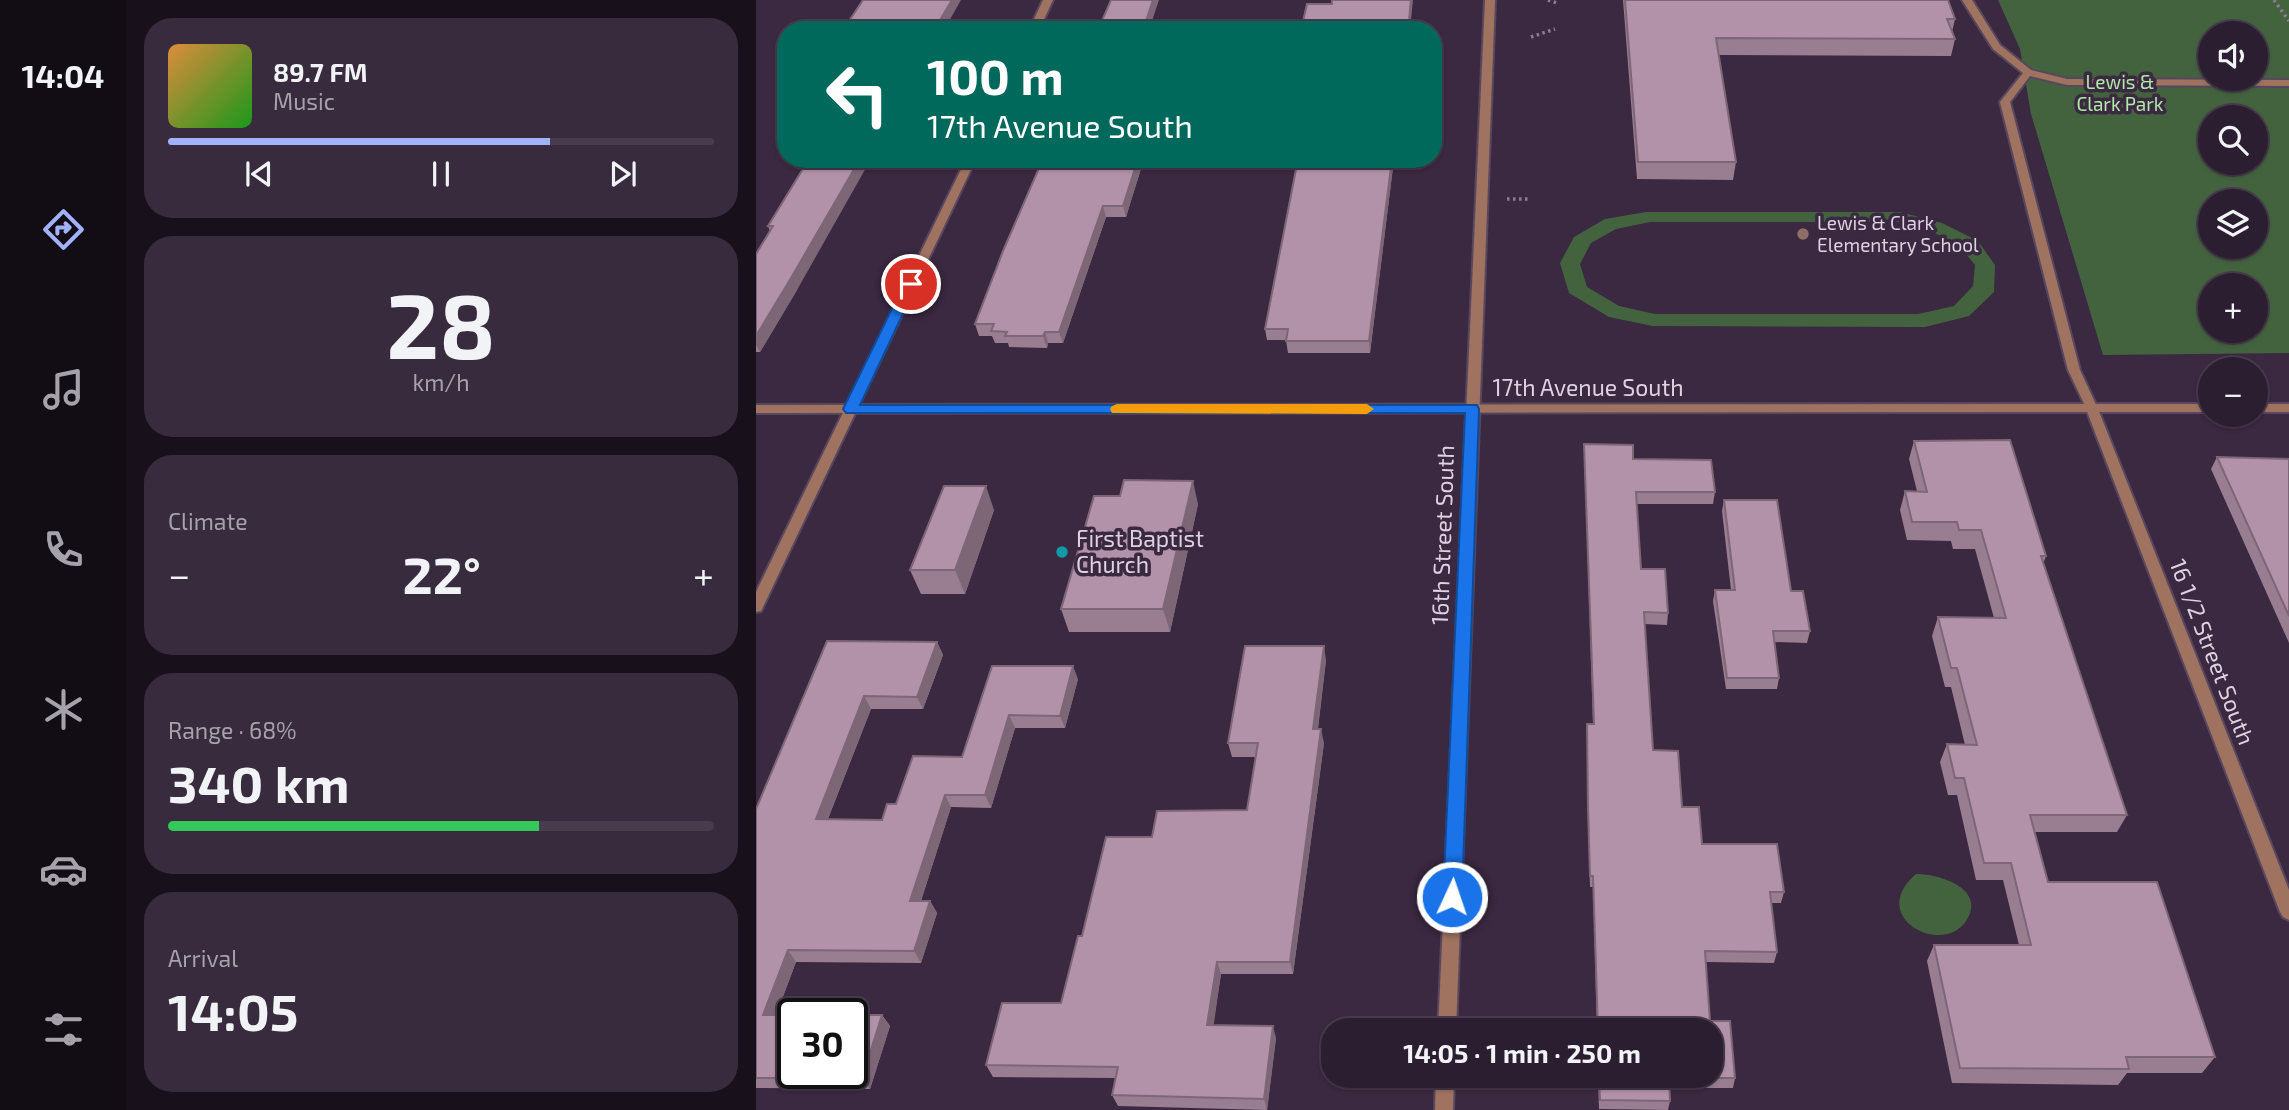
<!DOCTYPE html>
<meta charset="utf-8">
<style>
body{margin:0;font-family:"Exo 2",sans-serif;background:#382b3d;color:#f1f3f6;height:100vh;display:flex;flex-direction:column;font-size:26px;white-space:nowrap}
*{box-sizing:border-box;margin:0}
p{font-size:23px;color:#a6a2ab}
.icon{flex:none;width:38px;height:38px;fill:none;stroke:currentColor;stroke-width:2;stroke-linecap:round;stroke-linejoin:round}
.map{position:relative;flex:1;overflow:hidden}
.details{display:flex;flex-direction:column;gap:18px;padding:18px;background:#18101b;width:630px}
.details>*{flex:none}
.top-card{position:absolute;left:21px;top:21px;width:665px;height:147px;border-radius:28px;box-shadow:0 2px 5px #0004,0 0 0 2px #483c4d;background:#00695c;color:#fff;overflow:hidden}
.controls{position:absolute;left:1442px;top:21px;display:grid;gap:14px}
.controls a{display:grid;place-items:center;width:70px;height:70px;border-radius:50%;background:#2c1e31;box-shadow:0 2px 5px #0004,0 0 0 2px #483c4d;font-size:35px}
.speed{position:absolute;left:21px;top:998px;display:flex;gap:14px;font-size:35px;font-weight:700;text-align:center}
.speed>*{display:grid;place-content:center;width:91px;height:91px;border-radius:50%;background:#2c1e31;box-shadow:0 2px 5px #0004,0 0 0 2px #483c4d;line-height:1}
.speed .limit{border:4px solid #111;border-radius:10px;background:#fff;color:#111}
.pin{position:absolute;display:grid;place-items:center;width:60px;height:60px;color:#fff;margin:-30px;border:4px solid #fff;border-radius:50%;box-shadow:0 2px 7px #0007}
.me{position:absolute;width:77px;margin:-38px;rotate:3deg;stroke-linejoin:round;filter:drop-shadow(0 0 5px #0008)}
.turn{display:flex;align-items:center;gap:24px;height:147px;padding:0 35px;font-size:32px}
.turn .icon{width:91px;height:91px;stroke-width:2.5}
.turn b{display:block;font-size:49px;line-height:60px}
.big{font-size:52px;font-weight:700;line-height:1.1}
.details .widget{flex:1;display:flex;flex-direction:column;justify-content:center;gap:10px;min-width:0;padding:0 24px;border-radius:28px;background:#382b3d}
.details .dial{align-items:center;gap:0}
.dial b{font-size:91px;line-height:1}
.song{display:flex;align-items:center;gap:21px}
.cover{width:84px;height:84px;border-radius:10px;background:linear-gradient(135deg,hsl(30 70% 55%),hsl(120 70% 35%))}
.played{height:7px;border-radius:4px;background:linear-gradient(90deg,#a1b2fd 70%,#483c4d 70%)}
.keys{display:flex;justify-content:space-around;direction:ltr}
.heat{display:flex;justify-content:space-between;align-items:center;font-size:38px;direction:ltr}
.charge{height:10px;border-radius:5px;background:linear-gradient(90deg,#34c759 68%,#483c4d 0)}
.trip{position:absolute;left:565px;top:1018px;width:402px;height:70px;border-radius:28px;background:#2c1e31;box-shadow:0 2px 5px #0004,0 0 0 2px #483c4d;font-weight:700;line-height:70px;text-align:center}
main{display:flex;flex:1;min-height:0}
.tab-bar{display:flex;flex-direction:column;width:126px;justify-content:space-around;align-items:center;background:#120c14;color:#a6a2ab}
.tab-bar .icon{width:49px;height:49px}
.tab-bar .on{color:#a1b2fd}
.tab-bar b{font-size:32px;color:#f1f3f6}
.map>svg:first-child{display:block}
.green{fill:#43633f;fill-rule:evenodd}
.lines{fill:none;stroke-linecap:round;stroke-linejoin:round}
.service-casing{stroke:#58475e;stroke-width:4}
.minor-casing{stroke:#58475e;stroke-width:4}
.tertiary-casing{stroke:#58475e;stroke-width:4}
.path{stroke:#8b7c90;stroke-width:3.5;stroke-dasharray:2.5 3.5;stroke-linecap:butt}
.service{fill:#9f735f;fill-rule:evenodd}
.minor{fill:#9f735f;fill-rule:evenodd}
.tertiary{fill:#9f735f;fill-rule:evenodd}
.wall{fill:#997e91}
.shaded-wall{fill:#7d6676}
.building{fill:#b292a9;stroke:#7d6676;stroke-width:2}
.route{fill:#1a73e8;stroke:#114b97;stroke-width:2}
.slow{fill:#f59e0b}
.education-dot{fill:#8d6e63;stroke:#3b2841;stroke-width:2.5}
.culture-dot{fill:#0f9aa8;stroke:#3b2841;stroke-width:2.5}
.labels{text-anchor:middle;stroke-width:7;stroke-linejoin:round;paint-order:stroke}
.far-park-label{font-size:19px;fill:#afe9a6;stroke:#3b2841}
.far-poi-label{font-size:19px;fill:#ded2e2;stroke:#3b2841;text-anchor:start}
.street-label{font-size:23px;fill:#ded2e2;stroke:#3b2841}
.poi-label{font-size:23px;fill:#ded2e2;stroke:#3b2841;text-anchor:start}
</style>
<main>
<nav class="tab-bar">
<b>14:04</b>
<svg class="icon on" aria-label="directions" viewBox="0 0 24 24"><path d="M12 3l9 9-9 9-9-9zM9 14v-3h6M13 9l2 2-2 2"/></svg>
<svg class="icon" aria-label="music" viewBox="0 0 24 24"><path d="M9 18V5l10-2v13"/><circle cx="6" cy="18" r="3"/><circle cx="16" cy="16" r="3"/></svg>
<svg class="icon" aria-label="phone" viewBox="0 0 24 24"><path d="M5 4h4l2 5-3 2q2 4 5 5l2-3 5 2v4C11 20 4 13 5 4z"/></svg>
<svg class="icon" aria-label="climate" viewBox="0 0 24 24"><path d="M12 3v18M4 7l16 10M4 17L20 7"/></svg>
<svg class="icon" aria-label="car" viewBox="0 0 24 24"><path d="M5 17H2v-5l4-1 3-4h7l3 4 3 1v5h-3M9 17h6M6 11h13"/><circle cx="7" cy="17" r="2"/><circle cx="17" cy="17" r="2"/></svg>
<svg class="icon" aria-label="filters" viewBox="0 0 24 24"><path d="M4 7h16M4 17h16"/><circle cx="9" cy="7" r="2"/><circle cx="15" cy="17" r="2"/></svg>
</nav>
<section class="details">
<div class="widget">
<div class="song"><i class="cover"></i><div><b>89.7 FM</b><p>Music</p></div></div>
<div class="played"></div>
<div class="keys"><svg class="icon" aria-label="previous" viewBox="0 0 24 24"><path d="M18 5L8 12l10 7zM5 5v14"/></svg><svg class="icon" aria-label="pause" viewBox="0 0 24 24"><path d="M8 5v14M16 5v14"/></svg><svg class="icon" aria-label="next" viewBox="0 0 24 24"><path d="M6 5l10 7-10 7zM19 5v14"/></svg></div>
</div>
<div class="widget dial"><b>28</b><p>km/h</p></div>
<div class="widget"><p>Climate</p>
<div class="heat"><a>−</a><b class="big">22°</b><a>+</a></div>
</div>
<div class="widget"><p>Range · 68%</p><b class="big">340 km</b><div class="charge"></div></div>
<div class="widget"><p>Arrival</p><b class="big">14:05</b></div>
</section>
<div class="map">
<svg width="1533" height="1110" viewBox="0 0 1533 1110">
<rect width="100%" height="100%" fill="#3b2841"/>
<g class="green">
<path d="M1242,0H1533V353L1347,355L1275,114L1264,49ZM1454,33H1500V79H1454ZM1454,117H1500V163H1454ZM1454,201H1500V247H1454ZM1454,285H1500V331H1454Z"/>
<path d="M890,212H1144L1186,223L1222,241L1239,265L1238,292L1213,316L1169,327L897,326L853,317L813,293L804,263L818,237L849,219ZM894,222H1143C1177,232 1197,235 1219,265L1217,286L1198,306L1162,314H899L863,306L831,287L824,264L835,243L860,229Z"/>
<path d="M1160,874C1184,874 1231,889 1210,921C1186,957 1110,917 1160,874Z"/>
</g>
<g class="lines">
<g class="service-casing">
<path id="service" d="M1206,0H1216L1244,45L1275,70L1311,79L1533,80V86L1311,85L1274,76L1254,102L1324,370L1342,409L1340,412H1332L1312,370L1244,102L1267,73L1237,49Z"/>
</g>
<g class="minor-casing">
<g id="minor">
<path d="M287,0H297L283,30H273Z"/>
<path d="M729,0H739L700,1031H682Z"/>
<path d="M210,159H220L7,607L5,611L0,612V592Z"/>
<path d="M1336,405L1342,409L1533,890V920L1527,917L1524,912L1330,409Z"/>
<path d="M680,1076H698L697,1110H679Z"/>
</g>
</g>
<g class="tertiary-casing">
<g id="tertiary">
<path d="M1454,404V412L0,413V405Z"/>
<rect x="1500" y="404" width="33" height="8"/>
</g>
</g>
<g class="path">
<path d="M792,0L801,3"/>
<path d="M1518,0L1533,21"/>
<path d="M775,37L799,29"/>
<path d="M751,199H775"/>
</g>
<use href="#service" class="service"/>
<use href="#minor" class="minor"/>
<use href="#tertiary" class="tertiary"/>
</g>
<g class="wall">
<path d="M867,0H1192L1199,19L1196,32L1199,39L1195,56L962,55L980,162L977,180L881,179Z"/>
<path d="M53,159L41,290L4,352H0V254L14,231L12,226Z"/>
<path d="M287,159H388L370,217H350L307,343H292L291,348L253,347L252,343H239L236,336H223L219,324Z"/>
<path d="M638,159L614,353H532L530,340H511L509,329Z"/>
<path d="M1158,441L1290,556L1287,564L1371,815L1361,832H1279L1292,882L1459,1057L1446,1073H1371L1362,1085L1196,1083L1171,961L1178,945H1263L1247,880H1220L1201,795H1192L1184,762L1191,744L1209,745L1195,687H1189L1176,636L1182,617L1238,618L1219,549H1197L1195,541L1151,540L1144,510L1149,491H1161L1153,459Z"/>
<path d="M828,444L959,492L957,504H881L885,569L912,613L911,625L888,624L897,750L946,844L1028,892L1025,903H1015L1021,952L1018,963L950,962L954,1021L979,1078L977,1088H913L914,1101L912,1110L843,1109L842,1076H956V1031H841L837,887H834L832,818L831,724H837Z"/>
<path d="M1461,457L1533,459V643L1455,469Z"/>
<path d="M968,500L1035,591L1054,631L1051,643L1018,642L1023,678L1021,689H970L957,601L959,590H975L966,511Z"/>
<path d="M442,504L414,632H313L305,609Z"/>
<path d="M238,510L209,594H165L154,570Z"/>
<path d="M71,641L181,642L187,655L167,709H115L72,819L126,820L140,804L206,757L236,666L322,679L309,728H259L235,808L195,807L165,901H174L181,913L165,963L40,962L20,1015H126L134,1026L114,1089L0,1088V809Z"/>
<path d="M570,660L562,729L568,743L537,974H465L457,1025L520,1038L511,1110L362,1106L356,1095L360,1078L237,1077L230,1065L305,1003L326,936L396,837L491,810L500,757H476L472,743Z"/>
</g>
<g class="shaded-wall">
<path d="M196,0H205L188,30H178Z"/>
<path d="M397,0H403L393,30H387Z"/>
<path d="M655,0H657L654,30H652Z"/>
<path d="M104,159H115L41,290L4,352L0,345V336Z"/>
<path d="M382,159H388L370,217L367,206Z"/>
<path d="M636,159H638L614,353L613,341Z"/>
<path d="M347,206L350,217L307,343L303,332Z"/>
<path d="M289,332L292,343L291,348L287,336Z"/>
<path d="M437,481L442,504L414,632L407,609Z"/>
<path d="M230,486L238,510L209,594L199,570Z"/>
<path d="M181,642L187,655L167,709L161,697Z"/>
<path d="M568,646L570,660L560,743L557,729Z"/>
<path d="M317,666L322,679L309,728L304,716Z"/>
<path d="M108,696L115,709L67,831L60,819Z"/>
<path d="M253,715L259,728L235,808L229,795Z"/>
<path d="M565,729L568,743L537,974L534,962Z"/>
<path d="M189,795L195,807L161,913L154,901Z"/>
<path d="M174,901L181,913L165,963L158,951Z"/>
<path d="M32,950L40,962L16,1026L7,1015Z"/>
<path d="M461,962L465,974L456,1037L451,1025Z"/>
<path d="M126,1015L134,1026L114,1089L106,1078Z"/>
<path d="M517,1026L520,1038L511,1110L508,1099Z"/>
</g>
<g class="building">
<path d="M107,0H196L178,30H87Z"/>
<path d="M355,0H397L387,30H342Z"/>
<path d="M576,0H655L652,30H545L551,4H576Z"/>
<path d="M869,0H1192L1199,19H1191L1199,39L960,38L980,162H882Z"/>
<path d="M53,159H104L35,278L0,336V254L17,226H12Z"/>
<path d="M287,159H382L367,206H347L303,332H289L287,336H249L251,332L235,331L238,324H219L247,251Z"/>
<path d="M542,159H636L613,341H530L532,329H509Z"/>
<path d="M1254,440L1290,556H1285L1371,815H1274L1292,882H1401L1459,1057H1370L1373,1069L1204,1068L1178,945H1275L1255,863H1228L1208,778H1199L1191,744L1221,745L1201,668H1195L1182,617L1250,618L1225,530H1203L1201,522H1156L1149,491L1171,492L1158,441Z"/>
<path d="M828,444L877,445V459L955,460L959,492H880L885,569H909L912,613L888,612L897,750L922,751L926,807H943L946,844H1021L1028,892H1014L1021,952L949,951L954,1021H974L979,1078H913L914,1101L844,1100L843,1076H956V1031H842L837,876H834L832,807L831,724H838Z"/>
<path d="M1461,457L1533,459V616Z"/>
<path d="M368,480L437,481L407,609H305L338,496H364Z"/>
<path d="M188,486H230L199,570H154Z"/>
<path d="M968,500H1021L1035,591H1047L1054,631H1017L1023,678H971L959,590H979Z"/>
<path d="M71,641L181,642L161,697L108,696L60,819L126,820L131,804H140L157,756L206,757L236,666H317L304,716L253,715L229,795H189L154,901H174L158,951L32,950L7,1015H37V1073H96V1015H126L106,1078H0V809Z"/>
<path d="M489,646H568L557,729H565L534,962H461L451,1025L517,1026L508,1099L356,1095L362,1067L230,1065L246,1003H305L322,936H326L350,837H396L401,811L491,810L502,743H472Z"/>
</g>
<path class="route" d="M155,280L161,284L104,405H721L723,409L706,897L703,903L696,905L690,903L687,897L709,413H90L87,409L148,284Z"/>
<path class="slow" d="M361,404H611L618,409L611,414L356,413L354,409L356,406Z"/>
<circle class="education-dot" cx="1047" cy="234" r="7"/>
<circle class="culture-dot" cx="306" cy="552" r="7"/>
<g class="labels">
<g class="far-park-label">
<text x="1364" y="89">Lewis &amp;<tspan x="1364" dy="22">Clark Park</tspan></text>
</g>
<g class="far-poi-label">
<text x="1061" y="230">Lewis &amp; Clark<tspan x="1061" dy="22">Elementary School</tspan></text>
</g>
<g class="street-label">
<text x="832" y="396">17th Avenue South</text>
<text transform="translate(687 535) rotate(-88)" y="8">16th Street South</text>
<text transform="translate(1456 652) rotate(69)" y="8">16 1/2 Street South</text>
</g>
<g class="poi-label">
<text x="320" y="547">First Baptist<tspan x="320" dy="26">Church</tspan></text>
</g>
</g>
</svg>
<div class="controls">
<a><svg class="icon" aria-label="sound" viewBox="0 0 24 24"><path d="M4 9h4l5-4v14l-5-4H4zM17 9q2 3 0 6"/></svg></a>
<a><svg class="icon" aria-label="search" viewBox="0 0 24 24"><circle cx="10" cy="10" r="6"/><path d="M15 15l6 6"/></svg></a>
<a><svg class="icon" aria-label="layers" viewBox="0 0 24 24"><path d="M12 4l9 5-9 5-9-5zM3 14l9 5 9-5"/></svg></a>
<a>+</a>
<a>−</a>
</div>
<div class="speed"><div class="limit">30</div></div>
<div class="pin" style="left:155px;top:284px;background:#d93025"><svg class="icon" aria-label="arrive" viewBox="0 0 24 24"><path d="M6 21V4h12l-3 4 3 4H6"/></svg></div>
<svg class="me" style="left:696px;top:897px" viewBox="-20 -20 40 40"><circle r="17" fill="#1a73e8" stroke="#fff" stroke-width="3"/><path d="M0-11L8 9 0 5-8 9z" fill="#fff"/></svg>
<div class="trip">14:05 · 1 min · 250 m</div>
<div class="top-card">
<div class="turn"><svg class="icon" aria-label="left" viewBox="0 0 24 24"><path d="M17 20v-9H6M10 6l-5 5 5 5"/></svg><div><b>100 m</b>17th Avenue South</div></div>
</div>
</div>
</main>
